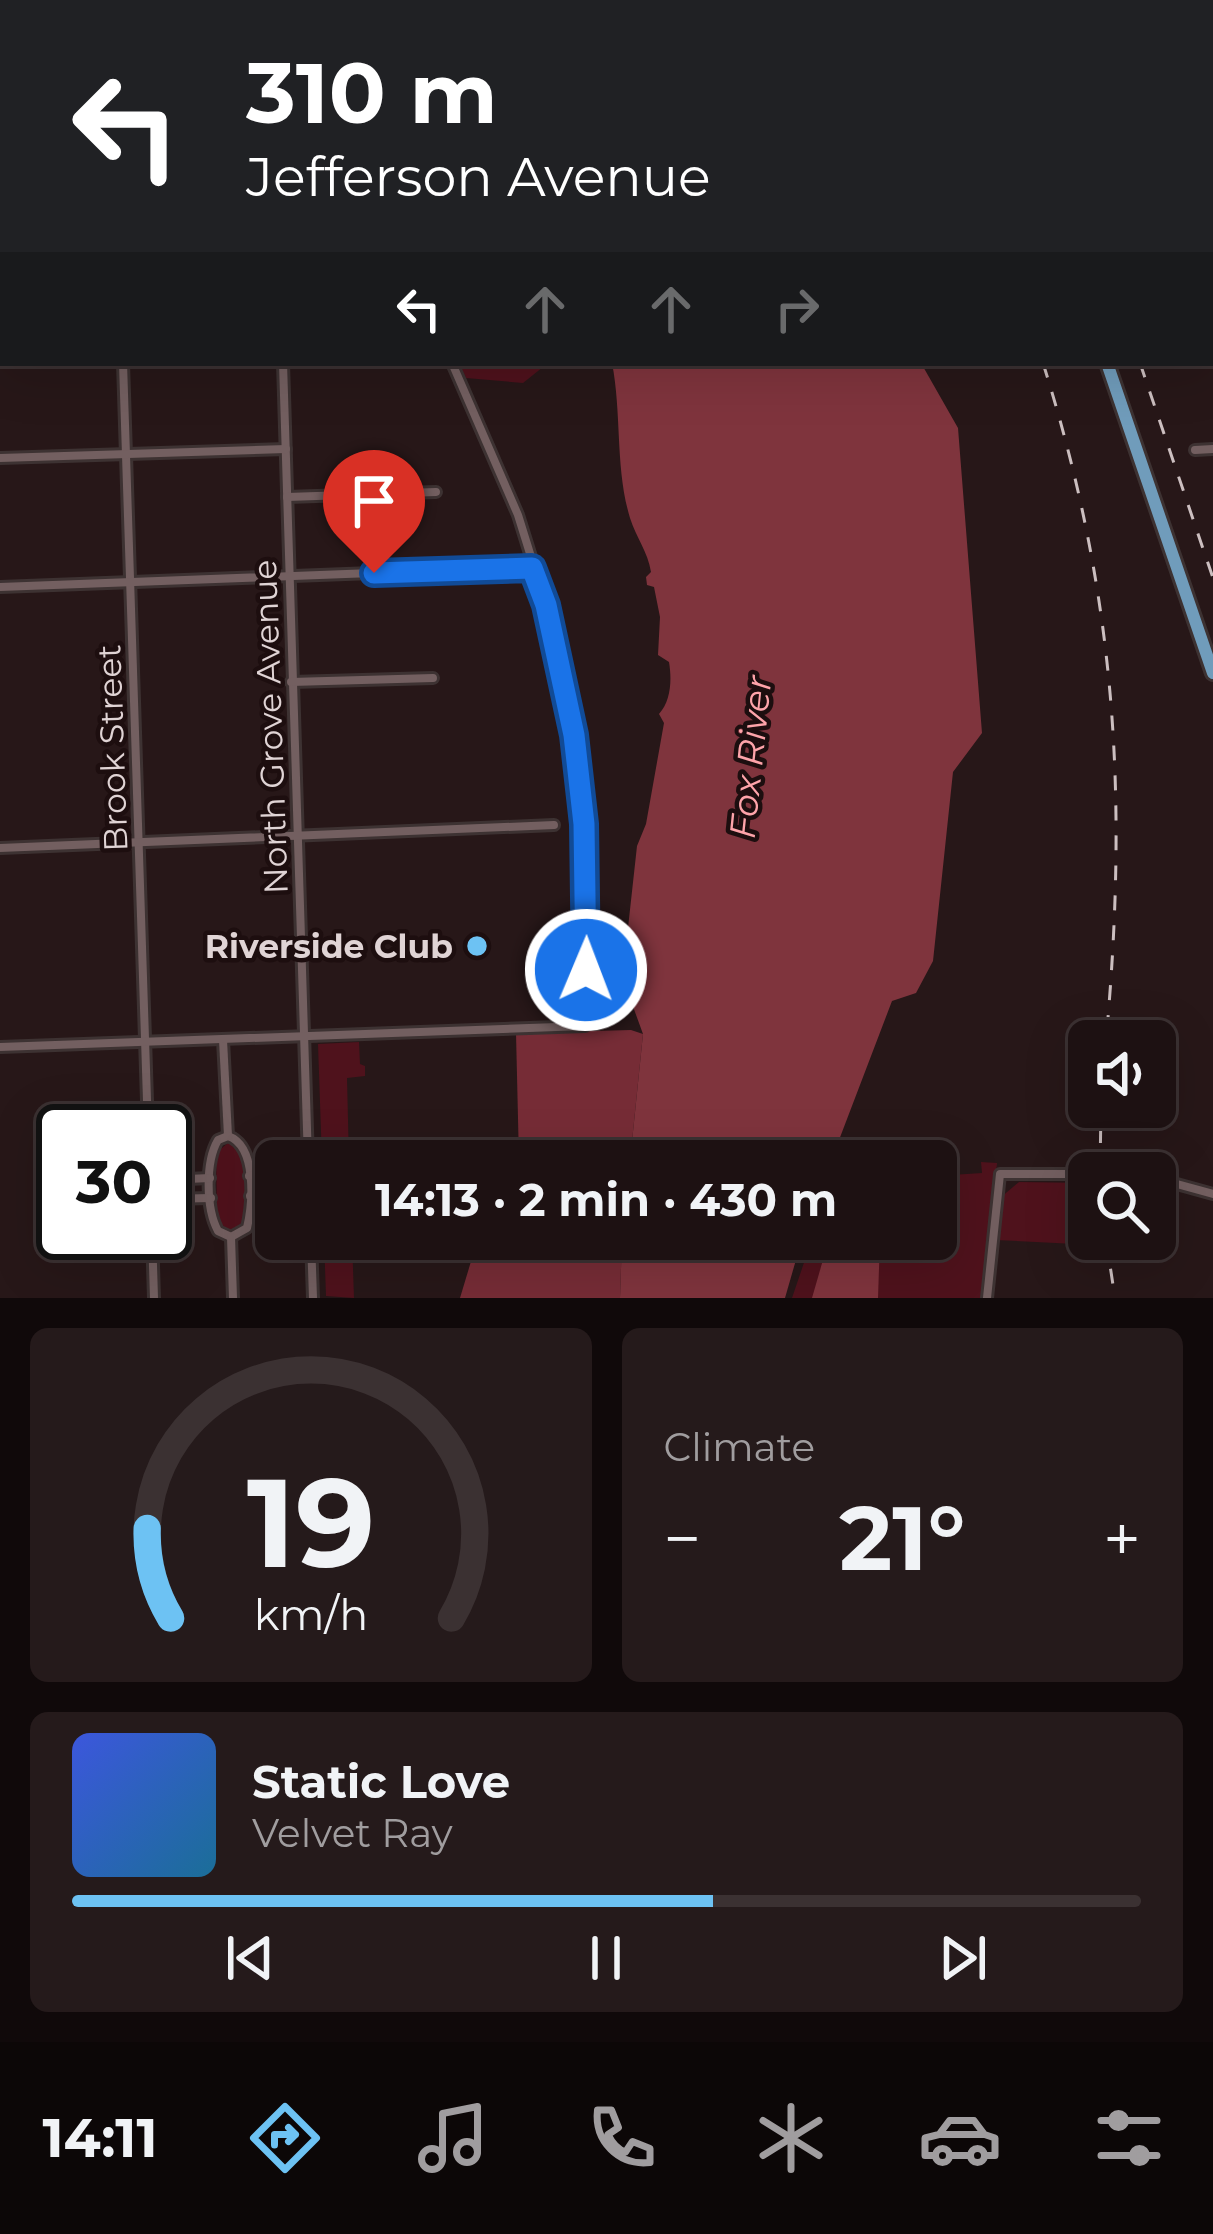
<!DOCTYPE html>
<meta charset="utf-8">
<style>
body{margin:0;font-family:Montserrat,sans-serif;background:#251a1b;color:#f1f3f6;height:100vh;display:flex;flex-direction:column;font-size:45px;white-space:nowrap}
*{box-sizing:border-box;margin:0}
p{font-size:39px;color:#a09d9f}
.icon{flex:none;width:66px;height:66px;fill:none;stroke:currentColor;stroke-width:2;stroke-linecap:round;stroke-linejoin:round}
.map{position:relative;height:1298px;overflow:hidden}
.sheet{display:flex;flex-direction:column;gap:30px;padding:30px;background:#10090a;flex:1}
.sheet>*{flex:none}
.hud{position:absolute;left:0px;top:0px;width:1215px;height:366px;box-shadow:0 12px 48px #0002,0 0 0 3px #3b3132;background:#202124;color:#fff;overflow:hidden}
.controls{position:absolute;left:1068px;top:1020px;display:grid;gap:24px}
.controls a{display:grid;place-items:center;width:108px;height:108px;border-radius:18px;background:#1d1112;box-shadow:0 12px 48px #0002,0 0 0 3px #3b3132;font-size:60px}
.speed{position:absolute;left:36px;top:1104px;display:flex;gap:24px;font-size:60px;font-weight:700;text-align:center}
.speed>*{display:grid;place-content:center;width:156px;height:156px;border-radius:50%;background:#1d1112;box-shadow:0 12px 48px #0002,0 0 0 3px #3b3132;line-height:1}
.speed .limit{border:6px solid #111;border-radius:18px;background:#fff;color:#111}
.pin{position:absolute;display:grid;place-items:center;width:102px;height:102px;color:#fff;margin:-123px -51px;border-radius:50% 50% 50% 0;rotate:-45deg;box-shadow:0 0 12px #0007}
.pin .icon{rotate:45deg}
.me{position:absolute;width:132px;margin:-66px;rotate:1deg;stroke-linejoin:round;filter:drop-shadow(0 0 9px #0008)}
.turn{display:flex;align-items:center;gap:42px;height:252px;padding:0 48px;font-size:54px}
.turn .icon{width:156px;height:156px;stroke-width:2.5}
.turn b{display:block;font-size:84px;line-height:102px}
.lanes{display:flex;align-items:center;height:114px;padding:0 48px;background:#0003;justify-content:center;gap:60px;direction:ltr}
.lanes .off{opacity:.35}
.big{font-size:90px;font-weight:700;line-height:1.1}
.sheet .widget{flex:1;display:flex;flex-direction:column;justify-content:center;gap:18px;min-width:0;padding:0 42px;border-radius:18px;background:#251a1b}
.sheet .dial{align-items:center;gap:0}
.dial svg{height:312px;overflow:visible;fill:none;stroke:#3b3132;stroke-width:7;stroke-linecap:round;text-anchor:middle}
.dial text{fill:#f1f3f6;stroke:none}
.song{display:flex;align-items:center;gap:36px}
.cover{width:144px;height:144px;border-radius:18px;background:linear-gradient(135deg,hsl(230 70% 55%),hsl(200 70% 35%))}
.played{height:12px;border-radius:6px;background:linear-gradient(90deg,#6dc2f3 60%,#3b3132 60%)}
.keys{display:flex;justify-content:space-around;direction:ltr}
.heat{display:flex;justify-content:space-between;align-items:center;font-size:66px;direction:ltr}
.sheet .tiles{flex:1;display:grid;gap:30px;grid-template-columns:1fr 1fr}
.widget:last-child{grid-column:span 2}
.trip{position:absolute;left:255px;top:1140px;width:702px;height:120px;border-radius:18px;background:#1d1112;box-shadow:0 12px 48px #0002,0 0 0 3px #3b3132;font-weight:700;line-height:120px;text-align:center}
.dock{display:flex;height:192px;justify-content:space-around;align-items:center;background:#0c0707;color:#a09d9f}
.dock .icon{width:84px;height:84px}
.dock .current{color:#6dc2f3}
.dock b{font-size:54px;color:#f1f3f6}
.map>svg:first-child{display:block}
.green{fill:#4f121c}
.forest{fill:#762c36}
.water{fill:#7f343d}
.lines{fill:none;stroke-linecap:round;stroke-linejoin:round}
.minor-casing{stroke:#3d3232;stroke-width:14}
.tertiary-casing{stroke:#3d3232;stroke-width:15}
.primary-casing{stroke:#3d3232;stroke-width:18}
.minor{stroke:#735f60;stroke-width:8}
.tertiary{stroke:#735f60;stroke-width:9}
.primary{stroke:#709cbb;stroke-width:12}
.rail{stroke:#ccbfc0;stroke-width:3;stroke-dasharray:15 15;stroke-linecap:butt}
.route-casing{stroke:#114b97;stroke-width:30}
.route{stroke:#1a73e8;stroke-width:21}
.poi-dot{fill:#6dc2f3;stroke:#1d0e0f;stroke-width:4.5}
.labels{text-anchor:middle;stroke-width:9;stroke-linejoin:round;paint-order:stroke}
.street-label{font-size:33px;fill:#e0d4d5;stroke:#1d0e0f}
.poi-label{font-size:33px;font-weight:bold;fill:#e0d4d5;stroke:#1d0e0f;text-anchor:end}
.water-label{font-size:36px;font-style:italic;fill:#fea4aa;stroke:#1d0e0f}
</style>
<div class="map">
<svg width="1213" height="1298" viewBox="0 0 1213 1298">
<rect width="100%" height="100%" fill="#271718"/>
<g class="green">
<path d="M459,363H548L523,383L466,378Z"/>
<path d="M359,1042L360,1064L365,1066V1076L347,1078L349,1161H322L318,1044Z"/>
<path d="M229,1142L242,1152C246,1175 251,1208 240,1228L231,1231L217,1222L216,1153Z"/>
<path d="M981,1162L997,1163L982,1298H792L812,1239H936V1176L982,1173Z"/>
<path d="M1019,1182L1089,1183V1239H1095V1245L996,1240L1000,1198Z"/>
<path d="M324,1239H352L354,1298L326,1296Z"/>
</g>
<g class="forest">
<path d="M631,1030L643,1034L630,1161H519L516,1033Z"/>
<path d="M494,1239H622L620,1298H460L472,1258L494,1257Z"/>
</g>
<g class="water">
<path d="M612,363H921L958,428L982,733L953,772L933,961L916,993L892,1001L831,1161H630L643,1034L631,1001L626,946L637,846L646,824L664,723L659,714C671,701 672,680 669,662L658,655L660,617L654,587L647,585L646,577L651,572C648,552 636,537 630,518C615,468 622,414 612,363Z"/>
<path d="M622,1239H802L785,1298H620Z"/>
<path d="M829,1239H880L878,1298H812Z"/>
</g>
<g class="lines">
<g class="minor-casing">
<g id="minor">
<path d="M110,0V3"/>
<path d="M271,0V3"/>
<path d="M281,0L285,3"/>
<path d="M0,64H3"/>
<path d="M0,199H3"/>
<path d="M0,331H3"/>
<path d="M123,363L148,1131"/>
<path d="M283,363L308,1161"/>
<path d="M1195,450L1213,449"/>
<path d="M0,458L286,449"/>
<path d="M287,497L436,492"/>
<path d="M0,587L532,567"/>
<path d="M291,682L433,678"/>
<path d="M0,848L554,825"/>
<path d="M223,1040L228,1136"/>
<path d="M0,1047L585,1026L586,868L574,735L546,605L518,515L452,363"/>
<path d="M228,1136C257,1146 253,1202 247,1228L231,1237"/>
<path d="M228,1136L218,1140C205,1162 206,1209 218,1231L231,1237"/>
<path d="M249,1176L276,1174"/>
<path d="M1155,1178L1213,1194"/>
<path d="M165,1180L210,1178"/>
<path d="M250,1196L276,1195"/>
<path d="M165,1199L211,1198"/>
<path d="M152,1233L154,1298"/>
<path d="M231,1237L233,1298"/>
<path d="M311,1239L313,1298"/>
<path d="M987,1298L1000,1174H1089"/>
</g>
</g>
<g class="tertiary-casing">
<path id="tertiary" d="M1212,117L1213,118"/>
</g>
<g class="primary-casing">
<g id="primary">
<path d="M951,0L952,3"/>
<path d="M1107,363L1213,673"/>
</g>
</g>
<use href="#minor" class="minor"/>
<use href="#tertiary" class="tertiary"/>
<use href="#primary" class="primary"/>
<g class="rail">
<path d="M892,0L894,3"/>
<path d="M1016,0L1017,3"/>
<path d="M1043,363C1117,598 1128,797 1106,1041"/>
<path d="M1140,363L1213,578"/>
<path d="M1100,1173L1101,1107"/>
<path d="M1106,1239L1115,1298"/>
</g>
</g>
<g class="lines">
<g class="route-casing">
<path id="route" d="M374,573L532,568L546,605L574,735L584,824L586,970"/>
</g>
<use href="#route" class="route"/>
</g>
<circle class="poi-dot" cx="477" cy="946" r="12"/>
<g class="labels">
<g class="street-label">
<text transform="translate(270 727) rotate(-92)" y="12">North Grove Avenue</text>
<text transform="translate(112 748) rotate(-92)" y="12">Brook Street</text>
</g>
<g class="poi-label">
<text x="453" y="958">Riverside Club</text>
</g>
<g class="water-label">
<text transform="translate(750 757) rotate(-84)" y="13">Fox River</text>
</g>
</g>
</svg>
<div class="controls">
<a><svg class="icon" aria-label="sound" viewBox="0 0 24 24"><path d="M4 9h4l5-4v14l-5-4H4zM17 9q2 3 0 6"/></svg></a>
<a><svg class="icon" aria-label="search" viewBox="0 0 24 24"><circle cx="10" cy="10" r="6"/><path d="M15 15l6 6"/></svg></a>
</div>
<div class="speed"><div class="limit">30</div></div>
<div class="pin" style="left:374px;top:573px;background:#d93025"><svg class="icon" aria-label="arrive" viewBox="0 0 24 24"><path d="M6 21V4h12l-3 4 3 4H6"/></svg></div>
<svg class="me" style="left:586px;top:970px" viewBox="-20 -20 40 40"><circle r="17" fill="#1a73e8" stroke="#fff" stroke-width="3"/><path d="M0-11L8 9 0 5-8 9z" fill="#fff"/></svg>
<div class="trip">14:13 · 2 min · 430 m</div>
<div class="hud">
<div class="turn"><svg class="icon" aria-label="left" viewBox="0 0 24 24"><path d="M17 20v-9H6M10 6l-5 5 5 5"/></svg><div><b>310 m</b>Jefferson Avenue</div></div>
<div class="lanes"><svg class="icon" aria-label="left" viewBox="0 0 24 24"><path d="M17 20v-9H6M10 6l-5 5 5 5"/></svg><svg class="icon off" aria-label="ahead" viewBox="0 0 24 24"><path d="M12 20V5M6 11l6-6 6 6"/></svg><svg class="icon off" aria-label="ahead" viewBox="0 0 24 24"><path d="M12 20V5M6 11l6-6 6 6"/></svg><svg class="icon off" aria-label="right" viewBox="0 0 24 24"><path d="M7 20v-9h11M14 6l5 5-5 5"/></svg></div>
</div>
</div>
<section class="sheet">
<div class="tiles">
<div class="widget dial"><svg viewBox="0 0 100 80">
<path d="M14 69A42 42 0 1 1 86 69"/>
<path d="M14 69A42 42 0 0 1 8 46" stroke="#6dc2f3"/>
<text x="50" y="56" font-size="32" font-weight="700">19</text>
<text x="50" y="72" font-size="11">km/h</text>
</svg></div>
<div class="widget"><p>Climate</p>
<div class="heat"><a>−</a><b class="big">21°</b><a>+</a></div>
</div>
<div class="widget">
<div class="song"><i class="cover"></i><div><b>Static Love</b><p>Velvet Ray</p></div></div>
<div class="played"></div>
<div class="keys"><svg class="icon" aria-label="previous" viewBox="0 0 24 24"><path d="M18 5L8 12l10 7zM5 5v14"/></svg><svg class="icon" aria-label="pause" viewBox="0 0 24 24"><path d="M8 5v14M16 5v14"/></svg><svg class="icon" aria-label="next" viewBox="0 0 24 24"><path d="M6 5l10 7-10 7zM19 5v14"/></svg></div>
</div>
</div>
</section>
<nav class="dock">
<b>14:11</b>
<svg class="icon current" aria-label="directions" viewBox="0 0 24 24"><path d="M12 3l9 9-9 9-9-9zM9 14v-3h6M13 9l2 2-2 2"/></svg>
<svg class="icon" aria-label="music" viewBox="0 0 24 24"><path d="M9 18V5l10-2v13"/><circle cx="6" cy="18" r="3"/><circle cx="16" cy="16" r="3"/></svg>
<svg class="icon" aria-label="phone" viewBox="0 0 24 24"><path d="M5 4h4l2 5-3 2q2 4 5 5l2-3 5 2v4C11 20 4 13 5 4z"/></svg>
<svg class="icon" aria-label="climate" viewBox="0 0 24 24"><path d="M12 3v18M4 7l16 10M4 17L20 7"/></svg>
<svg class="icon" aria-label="car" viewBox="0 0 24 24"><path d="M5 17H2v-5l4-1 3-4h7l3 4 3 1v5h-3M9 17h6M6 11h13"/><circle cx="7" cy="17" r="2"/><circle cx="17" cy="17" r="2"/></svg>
<svg class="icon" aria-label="filters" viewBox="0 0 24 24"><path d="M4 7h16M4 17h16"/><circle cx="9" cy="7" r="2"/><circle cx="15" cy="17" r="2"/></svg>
</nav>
